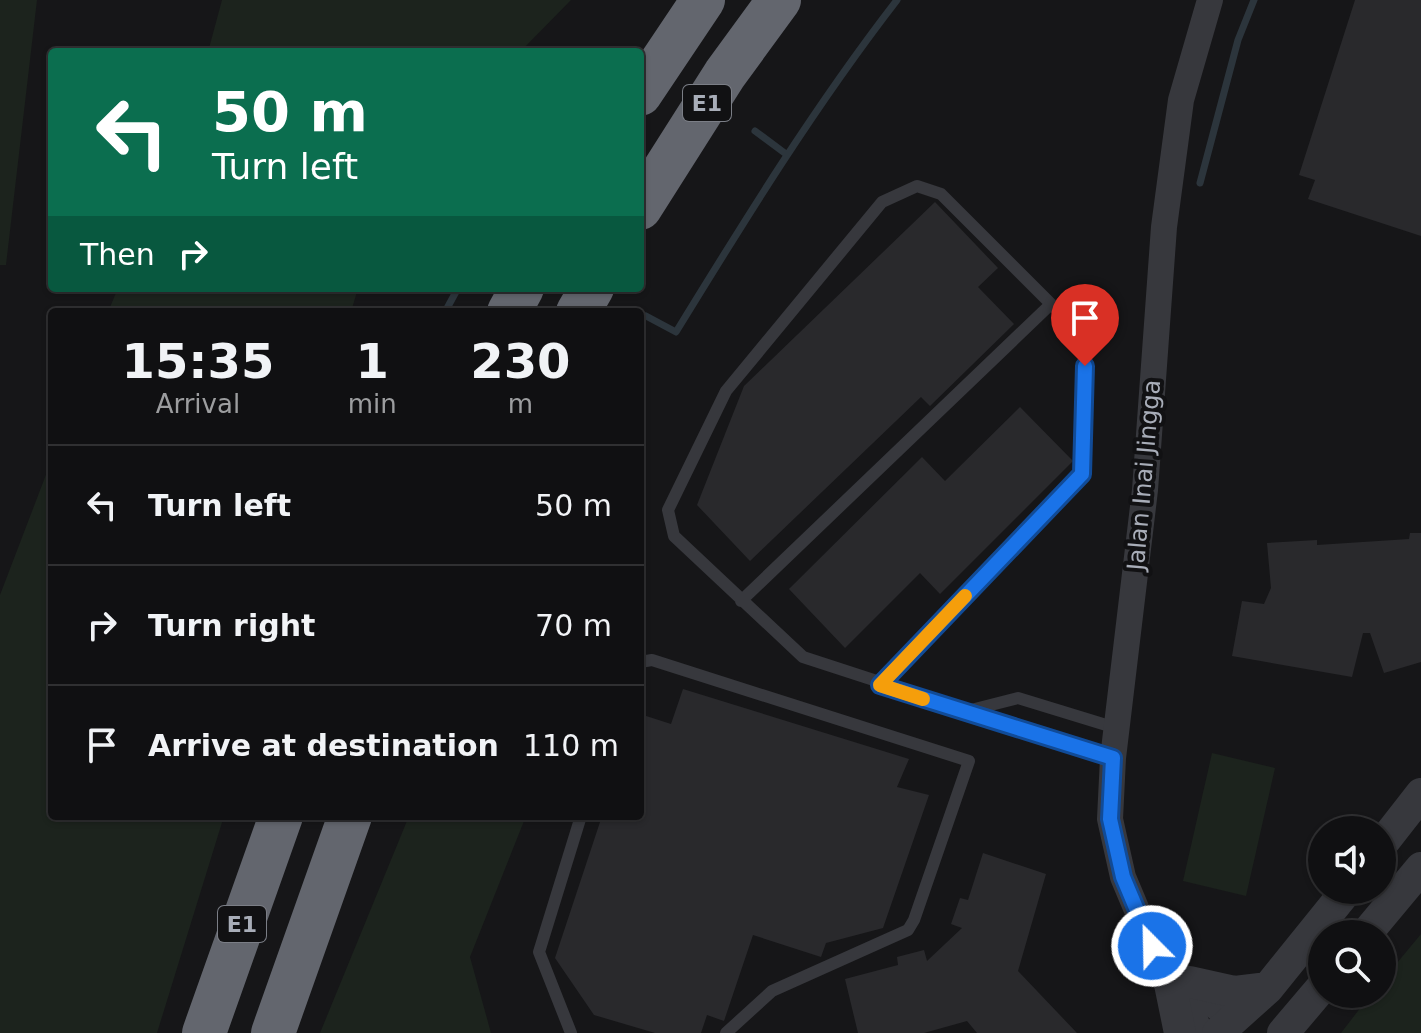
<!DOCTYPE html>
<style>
:root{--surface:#101012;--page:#19191b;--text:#f1f3f6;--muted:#9c9d9f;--line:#303032}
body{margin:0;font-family:"DejaVu Sans",sans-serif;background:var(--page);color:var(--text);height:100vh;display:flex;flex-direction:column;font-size:30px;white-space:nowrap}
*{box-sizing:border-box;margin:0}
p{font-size:26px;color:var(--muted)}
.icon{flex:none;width:44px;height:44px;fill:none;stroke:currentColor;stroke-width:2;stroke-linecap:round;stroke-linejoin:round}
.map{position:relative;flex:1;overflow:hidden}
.panel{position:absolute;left:48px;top:308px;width:596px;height:512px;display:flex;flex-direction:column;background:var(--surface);border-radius:8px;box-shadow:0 2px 6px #0004,0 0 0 2px var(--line)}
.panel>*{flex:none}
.banner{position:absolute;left:48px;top:48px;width:596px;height:244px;border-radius:8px;box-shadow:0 2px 6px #0004,0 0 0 2px var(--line);background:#0b6e4f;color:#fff;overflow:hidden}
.tools{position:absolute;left:1308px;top:816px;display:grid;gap:16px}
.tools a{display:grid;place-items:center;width:88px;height:88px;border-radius:50%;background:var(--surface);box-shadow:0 2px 6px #0004,0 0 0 2px var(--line);font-size:40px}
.pin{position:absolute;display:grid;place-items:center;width:68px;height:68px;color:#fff;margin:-82px -34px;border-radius:50% 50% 50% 0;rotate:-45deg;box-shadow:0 0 8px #0007}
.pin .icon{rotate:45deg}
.me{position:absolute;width:88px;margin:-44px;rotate:337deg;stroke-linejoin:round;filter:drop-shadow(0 0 6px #0008)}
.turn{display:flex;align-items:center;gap:28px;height:168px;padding:0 32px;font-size:36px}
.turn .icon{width:104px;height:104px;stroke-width:2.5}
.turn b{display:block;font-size:56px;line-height:68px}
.then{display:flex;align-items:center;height:76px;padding:0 32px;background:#0003;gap:16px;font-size:30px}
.eta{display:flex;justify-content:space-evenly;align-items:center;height:136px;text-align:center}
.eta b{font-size:48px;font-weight:700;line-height:56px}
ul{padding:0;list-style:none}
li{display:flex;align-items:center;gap:24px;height:120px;padding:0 32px;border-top:2px solid var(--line)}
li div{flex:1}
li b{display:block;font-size:30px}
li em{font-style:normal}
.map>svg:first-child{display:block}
</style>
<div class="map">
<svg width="1421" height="1033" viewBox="0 0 1421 1033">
<rect width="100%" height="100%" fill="#161618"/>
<path fill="#1c231d" d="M0,0H37L6,265H0Z
M222,0H571L520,52H208Z
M118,288H358L351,312H108Z
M52,459V816H224L157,1033H0V595Z
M1212,753L1275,768L1246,896L1183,881Z
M409,816H526L470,957L491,1033H320Z
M1421,934V1033H1341L1371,994H1382V981Z"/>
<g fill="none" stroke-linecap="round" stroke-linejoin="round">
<path stroke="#2c353c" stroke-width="7" d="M755,131L786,154
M1200,183L1238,40L1254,0
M445,312L458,288
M646,316L676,332C746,218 815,106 897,0"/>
</g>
<path fill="#29292c" d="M1355,0H1421V236L1308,199L1315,180L1299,175Z
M935,202L998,268L978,287L1014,324L930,406L921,397L750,561L697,505L744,386Z
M1020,407L1073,461L940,594L920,573L845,648L789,589L922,457L945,481Z
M1410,533H1421V662L1384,673L1370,633H1363L1352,677L1232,656L1242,601L1264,604L1271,588L1267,543L1317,540V545L1409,539Z
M683,689L909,759L897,787L929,795L883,928L826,943L821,957L753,935L724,1021L707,1015L701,1033H655L594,1015L555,958L602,816H640V714L671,724Z
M983,853L1046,874L1018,971L1077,1033H977L967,1021L924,1033H858L845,979L898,965L897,957L924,950L927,961L962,928L951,924L960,898L968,900Z"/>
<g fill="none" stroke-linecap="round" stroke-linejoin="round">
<path stroke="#37383d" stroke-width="12" d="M741,601L1051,304
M640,662L652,660L969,761L914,920L908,930L772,991L726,1033
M880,685L1082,474L1086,339L941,194L917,186L882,202L726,391L668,510L674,536L803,657L1113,758
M967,711L1018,698L1116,728
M571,1033L539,952L581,816"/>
<path stroke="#37383d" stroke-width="26" d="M1187,979L1231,1021
M1202,1033L1152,946L1123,877L1110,819L1113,758L1145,490L1164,227L1181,100L1210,0"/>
<path stroke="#37383d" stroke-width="32" d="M1382,844L1421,794
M1366,934L1421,868
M1190,982L1235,992L1268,988
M1170,984L1180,1033
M1218,1033L1268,988L1347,890
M1283,1033L1322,987"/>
<path stroke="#63666e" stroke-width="44" d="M640,94L703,0
M640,208L725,74L779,0
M509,312L522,288
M578,312L592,288
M204,1033L281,816
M273,1033L350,816"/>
</g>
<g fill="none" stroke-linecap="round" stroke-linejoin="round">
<g stroke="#114b97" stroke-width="20">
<path id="route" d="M1085,366L1082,474L880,685L1113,758L1110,819L1123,877L1152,946"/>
</g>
<use href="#route" stroke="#1a73e8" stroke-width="14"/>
<path stroke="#f59e0b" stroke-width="14" d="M923,699L880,685L965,596"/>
</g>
<g text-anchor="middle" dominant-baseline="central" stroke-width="8" stroke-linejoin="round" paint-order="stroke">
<g fill="#111113" stroke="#7b7e86" stroke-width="2">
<rect x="683" y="85" width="48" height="36" rx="6"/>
<rect x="218" y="906" width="48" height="36" rx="6"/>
</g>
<g font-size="22" font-weight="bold" fill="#a8adb8">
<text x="707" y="103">E1</text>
<text x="242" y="924">E1</text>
</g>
<g font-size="24" fill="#a8adb8" stroke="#111113">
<text transform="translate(1144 475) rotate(-85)">Jalan Inai Jingga</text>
</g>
</g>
</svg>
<div class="tools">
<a><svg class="icon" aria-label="sound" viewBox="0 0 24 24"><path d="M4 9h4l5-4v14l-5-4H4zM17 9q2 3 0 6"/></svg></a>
<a><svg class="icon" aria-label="search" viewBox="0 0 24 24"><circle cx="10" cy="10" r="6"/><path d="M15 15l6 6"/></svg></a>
</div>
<div class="pin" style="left:1085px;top:366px;background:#d93025"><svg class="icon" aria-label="arrive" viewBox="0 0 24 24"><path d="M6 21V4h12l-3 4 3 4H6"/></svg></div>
<svg class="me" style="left:1152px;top:946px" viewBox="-20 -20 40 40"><circle r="17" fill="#1a73e8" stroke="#fff" stroke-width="3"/><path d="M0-11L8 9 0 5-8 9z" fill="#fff"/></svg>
<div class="banner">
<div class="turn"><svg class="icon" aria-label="left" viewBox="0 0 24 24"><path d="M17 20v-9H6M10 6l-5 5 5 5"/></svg><div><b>50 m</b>Turn left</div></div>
<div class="then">Then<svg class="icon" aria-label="right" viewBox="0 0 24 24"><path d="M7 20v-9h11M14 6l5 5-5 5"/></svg></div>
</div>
<section class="panel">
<div class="eta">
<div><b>15:35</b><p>Arrival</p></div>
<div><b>1</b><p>min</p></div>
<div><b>230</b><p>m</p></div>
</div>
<ul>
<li><svg class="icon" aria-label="left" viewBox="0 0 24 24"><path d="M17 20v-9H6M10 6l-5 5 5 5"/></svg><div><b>Turn left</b></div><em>50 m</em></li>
<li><svg class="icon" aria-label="right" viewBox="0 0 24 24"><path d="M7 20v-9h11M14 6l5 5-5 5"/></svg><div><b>Turn right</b></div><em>70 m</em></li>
<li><svg class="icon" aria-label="arrive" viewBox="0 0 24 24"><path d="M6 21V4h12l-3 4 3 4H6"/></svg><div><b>Arrive at destination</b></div><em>110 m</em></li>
</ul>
</section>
</div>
